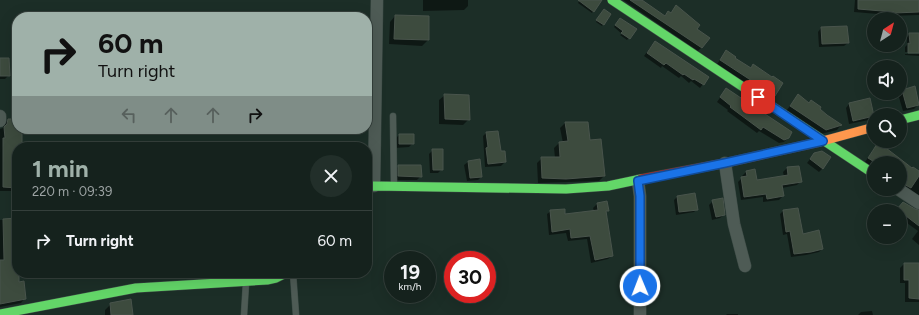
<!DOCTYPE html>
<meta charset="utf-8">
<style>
:root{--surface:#15221d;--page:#222f2a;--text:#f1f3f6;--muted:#9da4a4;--line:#343f3b;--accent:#9fb1a9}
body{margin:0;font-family:Figtree,sans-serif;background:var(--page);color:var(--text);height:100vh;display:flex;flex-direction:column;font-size:15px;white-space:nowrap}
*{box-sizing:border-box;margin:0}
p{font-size:13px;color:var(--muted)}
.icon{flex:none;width:22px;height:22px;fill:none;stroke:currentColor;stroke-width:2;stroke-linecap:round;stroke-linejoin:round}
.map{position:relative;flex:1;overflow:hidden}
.drawer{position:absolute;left:12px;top:142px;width:360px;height:136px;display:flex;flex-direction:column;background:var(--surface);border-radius:16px;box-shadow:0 4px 16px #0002,0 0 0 1px var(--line)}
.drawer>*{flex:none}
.top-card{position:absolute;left:12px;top:12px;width:360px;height:122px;border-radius:16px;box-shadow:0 4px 16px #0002,0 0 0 1px var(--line);background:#9fb1a9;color:#111;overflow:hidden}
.needle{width:26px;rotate:36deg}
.tools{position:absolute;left:867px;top:12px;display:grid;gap:8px}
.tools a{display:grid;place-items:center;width:40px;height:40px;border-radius:50%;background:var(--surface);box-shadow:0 4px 16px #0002,0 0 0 1px var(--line);font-size:20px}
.speed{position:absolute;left:384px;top:251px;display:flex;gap:8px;font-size:20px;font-weight:700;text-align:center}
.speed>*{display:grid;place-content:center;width:52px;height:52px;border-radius:50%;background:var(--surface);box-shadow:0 4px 16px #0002,0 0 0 1px var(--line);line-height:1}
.speed small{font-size:10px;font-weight:400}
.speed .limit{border:6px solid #d22;background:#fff;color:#111}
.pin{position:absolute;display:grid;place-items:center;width:34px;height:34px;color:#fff;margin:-17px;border-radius:8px;box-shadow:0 2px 6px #0006}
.me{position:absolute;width:44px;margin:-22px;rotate:359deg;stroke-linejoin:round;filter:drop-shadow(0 0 3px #0008)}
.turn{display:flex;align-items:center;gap:14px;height:84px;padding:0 20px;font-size:18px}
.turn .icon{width:52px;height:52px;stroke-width:2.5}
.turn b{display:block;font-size:28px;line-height:34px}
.lanes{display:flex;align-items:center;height:38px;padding:0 20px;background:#0003;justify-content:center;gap:20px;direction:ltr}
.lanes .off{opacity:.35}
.round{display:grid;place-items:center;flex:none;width:42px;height:42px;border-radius:21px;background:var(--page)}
.head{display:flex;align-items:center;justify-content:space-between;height:68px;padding:0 20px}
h1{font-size:24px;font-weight:700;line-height:30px;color:var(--accent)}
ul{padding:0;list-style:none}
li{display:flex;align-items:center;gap:12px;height:60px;padding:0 20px;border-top:1px solid var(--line)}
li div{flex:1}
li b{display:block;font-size:15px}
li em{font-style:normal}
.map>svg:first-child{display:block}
</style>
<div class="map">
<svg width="919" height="315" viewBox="0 0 919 315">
<rect width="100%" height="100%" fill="#1c2e27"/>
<path fill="#0007" d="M423,0H468V6L464,10L423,11Z
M580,0H598L592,13L578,3Z
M623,0H640L664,16L668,12L670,14L673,10L696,29L702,47L698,51Z
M855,0H919V15L890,16V15L854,12Z
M604,10L603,24L602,26L596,22Z
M395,16L428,40L422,46L389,44L390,22Z
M619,20L636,29L627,40L620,35L622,34L614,27Z
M821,28L848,43L844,46L819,47L818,32Z
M910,34H919V52H905V47L907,45V37Z
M652,45L703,84L700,88L691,81L689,83L681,76L679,78L662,66L661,68L644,56Z
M726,52L734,58L750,68L753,65L782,83L774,96L771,99L717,64Z
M905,54H919V56L905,55Z
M0,59L9,75L5,79H0Z
M914,87L918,105L914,109L903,111L898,94L902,91Z
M726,89L788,138L784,142L779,143L759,131L757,133L727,111L728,110L717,102Z
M445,95L469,119L463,125L439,124V100Z
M798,96L819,109L841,125L837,130L821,134L786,111Z
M849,104L873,116L869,120L849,124L846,108Z
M8,120H17V129H21V147H17L16,191H0V129L3,128L4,124Z
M565,123L589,141L604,176L599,181L538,183L537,163L542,158H555L554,148L559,143H563L560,128Z
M486,133L500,152L505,162L501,166L485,167L483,136Z
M399,135L413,143L409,147L395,148V139Z
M232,142H244L245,147H229V145Z
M877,145L919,172V200L900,187V163H874V169L865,162Z
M433,150L442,169L438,173H430L429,154Z
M814,154L823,168L819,172L807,163Z
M479,160L481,177L478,180L467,181L464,165L468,162Z
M399,166L421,176L417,180H395V170Z
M787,168L801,181L797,185L782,188L783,196L779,200L763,202V197L741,200L738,182L743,177L742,176L746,172L756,181L784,177L783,172Z
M677,197L697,209L694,212L676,215L674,200Z
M713,201L724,215L720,218L712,220L709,205Z
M606,202L608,210L605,213L612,256L608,259L591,263L587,239L568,241L566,233L549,235L547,214L551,211L564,215L594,211L593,208L597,204Z
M900,207L919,211V245L912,239L918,231L900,218V211H896Z
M798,209L802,235L822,249L819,252L806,255L791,257L787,234L783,235L780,214L783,211Z
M17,219V273H18V283L25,298L21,303L0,307V220Z
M904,264H919V302H905V283H900V268Z
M111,304L132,315H105V310Z
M872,311L873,315H858L861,312Z
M727,314H738V315H726Z"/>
<path fill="#3d4b3e" stroke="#49544c" d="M578,0H602L594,12Z
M630,0H642L665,16L668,11L671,13L676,5L700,25L697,29L710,38L702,48Z
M858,0H919V12L894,13V12L858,9Z
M604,9L611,14L604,25L596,20Z
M395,15L429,16V40L394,39Z
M620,18L637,29L630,39L621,33L623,31L615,25Z
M847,26L849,43L822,44L821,27Z
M909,33H919V53H908V43L910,44Z
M655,41L709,77L704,85L694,79L693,80L684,74L683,75L666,63L664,65L647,53Z
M726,50L736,57L735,58L751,68L753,64L772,77L773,76L783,83L775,96L720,60Z
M0,58H9L10,76H0Z
M915,86L919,105L907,108L902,90Z
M726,88L792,132L789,138L784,140L763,127L761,130L730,107L731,106L720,97Z
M444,94L469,95L470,120L445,119Z
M798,94L809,103L811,100L821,107L820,109L827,115L842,125L826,130L790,106Z
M870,98L874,116L853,121L849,103Z
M8,119H17V129H22V147H17V188L3,187V138H5L4,127L7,124Z
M565,122H588L590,140L601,139L605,176L566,179L542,178L541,157H560L559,142L568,141Z
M498,131L501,151H505L506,162L488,164L486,148L488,147L486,132Z
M399,134H414V144H399Z
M877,144L885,149L886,148L912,168L913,167L919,171V176L911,188L900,182V163H876L868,158Z
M432,149H443V170H433Z
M822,151L831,157L823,169L810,159L814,153Z
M480,159L482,177L470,178L468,161Z
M398,165H421L422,177L398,176Z
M799,166L802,182L782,185L784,196L767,199L766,194L744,197L741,177L747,176L746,171L755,169L757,180L788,175L787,167Z
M695,193L698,210L679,212L677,196Z
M723,198L725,215L716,217L712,200Z
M607,201L609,211H606L613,256L595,260L590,236L571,238L570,229L552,232L550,210L565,209V214L598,210L597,203Z
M903,202L915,209L919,210V226L897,209Z
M798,208L803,234L819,230L823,249L811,252L794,254L790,231L786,232L783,210Z
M17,218V273H19V282L24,281L26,299L0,304V260H4L3,219Z
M904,263H919V299L909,298V280H904Z
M131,299L133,315H111L110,303Z"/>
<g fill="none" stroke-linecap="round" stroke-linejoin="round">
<g stroke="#3c4a45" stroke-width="7">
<path id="lane" d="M393,116L394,185
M293,273L296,315
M244,315L246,283"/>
</g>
<g stroke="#3c4a45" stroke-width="13">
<path id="street" d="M0,116V121
M725,163L734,224L745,266
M638,181L640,196V315
M374,186L377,0
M898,189L919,203"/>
</g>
<g stroke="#3c4a45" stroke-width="10">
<path id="fast" d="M612,0L874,174
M900,120L919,115
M367,187L374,186L566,189L608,186L641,179
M0,314L136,288L267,280L276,278L286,273"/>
</g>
<g stroke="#3c4a45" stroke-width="10">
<path id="slow" d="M819,142L874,127"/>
</g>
<g stroke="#3c4a45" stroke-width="10">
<path id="jam" d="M641,179L725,163L819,142"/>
</g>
<use href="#lane" stroke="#4e5b55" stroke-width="6"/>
<use href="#street" stroke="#4e5b55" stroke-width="12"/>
<use href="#fast" stroke="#63d668" stroke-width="9"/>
<use href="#slow" stroke="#ff974d" stroke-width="9"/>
<use href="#jam" stroke="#b3261e" stroke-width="9"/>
</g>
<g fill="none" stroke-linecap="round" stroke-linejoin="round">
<g stroke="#114b97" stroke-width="10">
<path id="route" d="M640,286V196L638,181L725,163L823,141L758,97"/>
</g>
<use href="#route" stroke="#1a73e8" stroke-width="7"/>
</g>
</svg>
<div class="tools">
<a><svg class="needle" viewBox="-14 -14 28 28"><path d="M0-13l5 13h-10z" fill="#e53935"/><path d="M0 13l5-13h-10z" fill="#9da4a4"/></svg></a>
<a><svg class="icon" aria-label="sound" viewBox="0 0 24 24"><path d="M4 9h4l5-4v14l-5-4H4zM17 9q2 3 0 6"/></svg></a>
<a><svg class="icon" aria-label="search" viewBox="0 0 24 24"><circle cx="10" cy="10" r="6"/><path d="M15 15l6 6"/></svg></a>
<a>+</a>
<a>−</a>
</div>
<div class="speed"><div>19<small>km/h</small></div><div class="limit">30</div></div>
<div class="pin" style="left:758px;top:97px;background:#d93025"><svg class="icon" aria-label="arrive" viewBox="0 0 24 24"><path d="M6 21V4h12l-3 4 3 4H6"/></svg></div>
<svg class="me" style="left:640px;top:286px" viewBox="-20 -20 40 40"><circle r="17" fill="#1a73e8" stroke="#fff" stroke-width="3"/><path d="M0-11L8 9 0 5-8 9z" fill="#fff"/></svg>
<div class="top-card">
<div class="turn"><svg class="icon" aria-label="right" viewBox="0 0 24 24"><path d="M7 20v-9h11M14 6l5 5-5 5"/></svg><div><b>60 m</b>Turn right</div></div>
<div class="lanes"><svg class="icon off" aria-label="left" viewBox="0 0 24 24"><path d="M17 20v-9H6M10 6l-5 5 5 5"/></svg><svg class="icon off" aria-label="ahead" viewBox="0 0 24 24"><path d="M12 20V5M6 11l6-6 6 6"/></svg><svg class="icon off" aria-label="ahead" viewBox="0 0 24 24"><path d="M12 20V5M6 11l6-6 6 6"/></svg><svg class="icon" aria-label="right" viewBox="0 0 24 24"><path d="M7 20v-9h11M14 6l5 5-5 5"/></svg></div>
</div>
<section class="drawer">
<div class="head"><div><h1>1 min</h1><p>220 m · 09:39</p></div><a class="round"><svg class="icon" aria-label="close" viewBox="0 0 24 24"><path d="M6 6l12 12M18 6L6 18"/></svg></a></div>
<ul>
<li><svg class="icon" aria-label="right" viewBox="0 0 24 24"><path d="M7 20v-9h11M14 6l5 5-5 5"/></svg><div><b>Turn right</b></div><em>60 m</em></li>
</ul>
</section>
</div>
